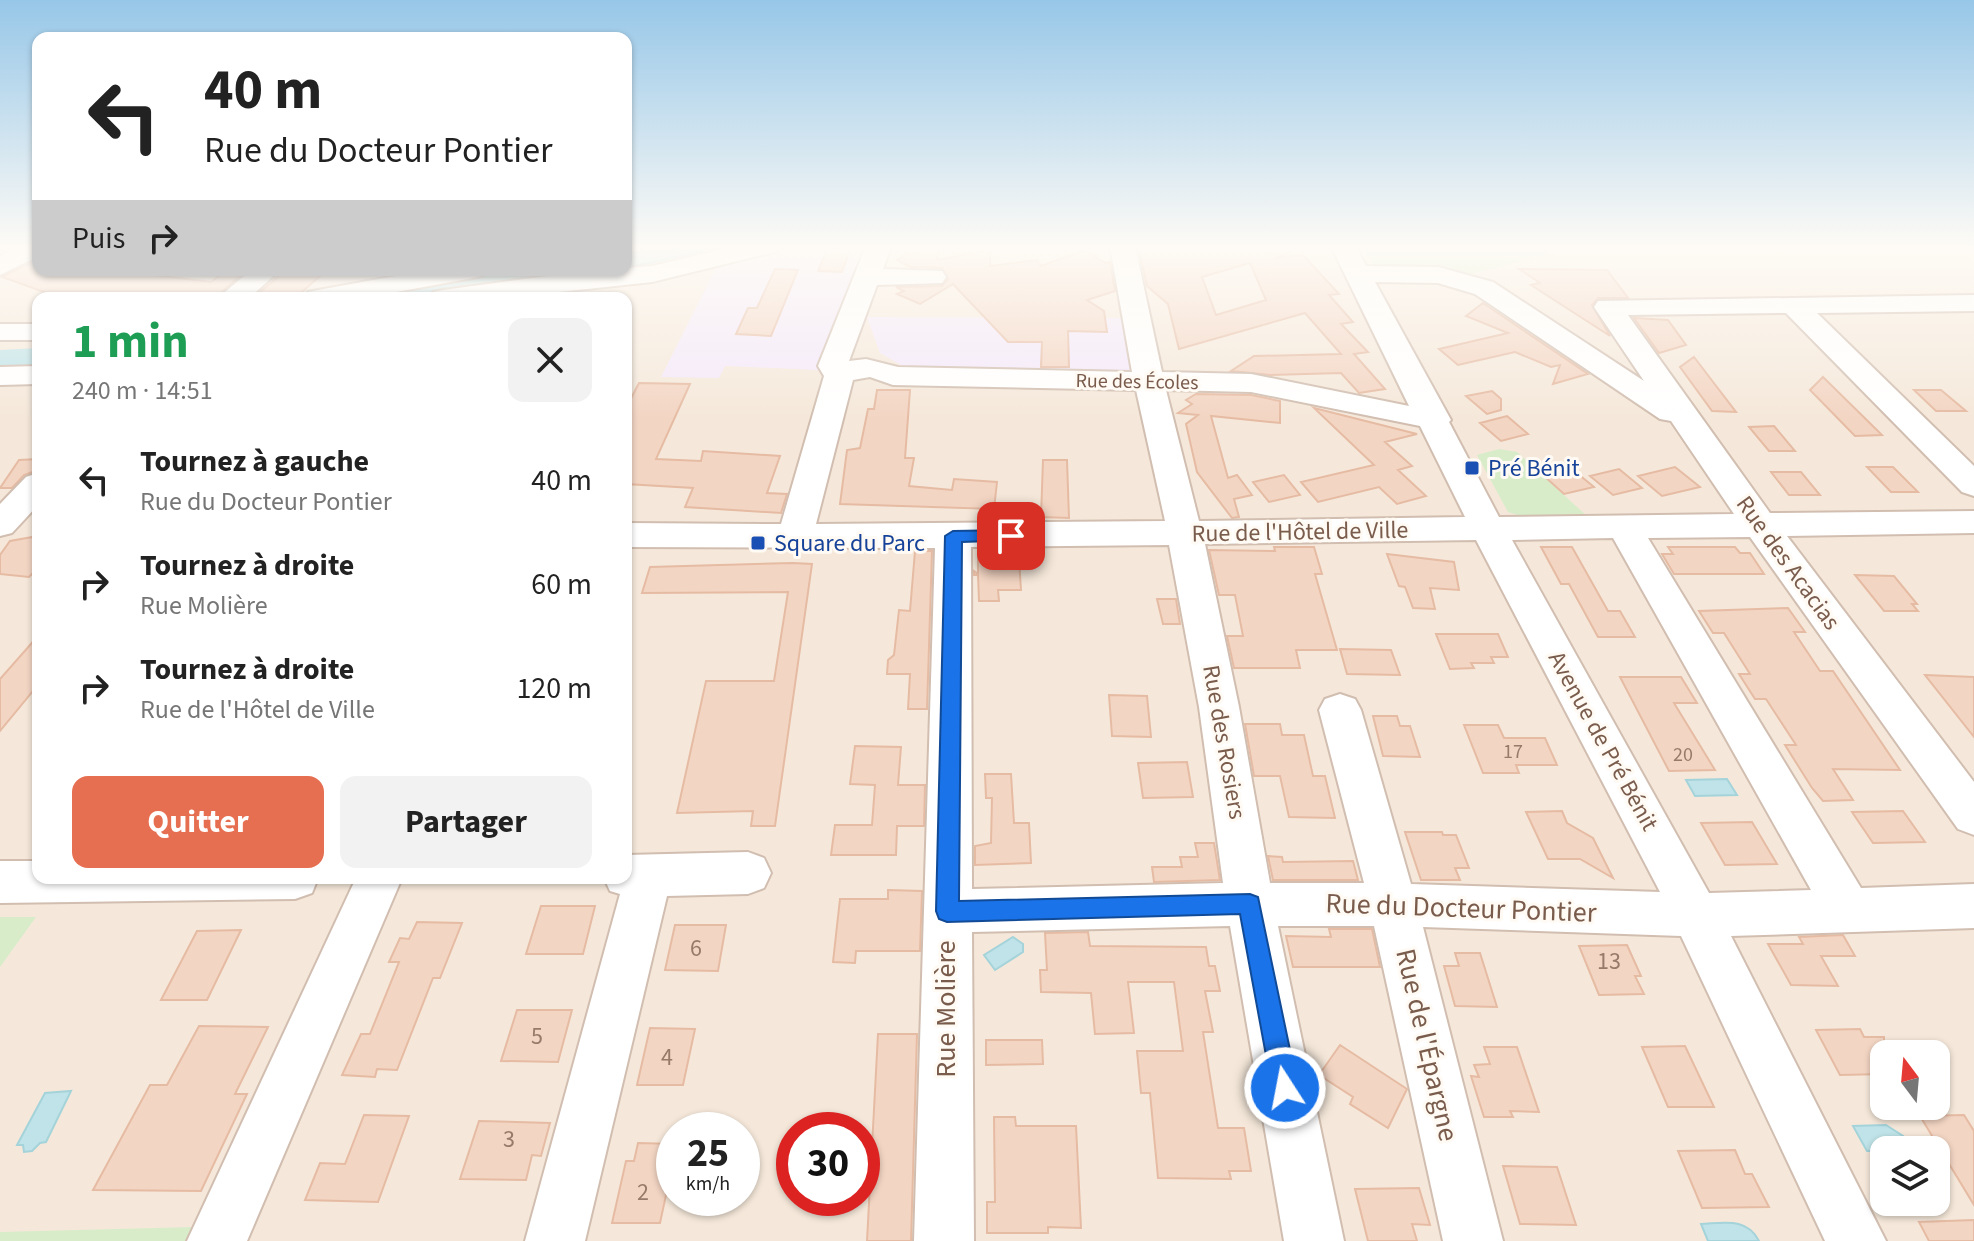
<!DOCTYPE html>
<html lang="fr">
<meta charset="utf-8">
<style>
:root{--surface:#fff;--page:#f2f2f2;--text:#222;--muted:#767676;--accent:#e76f51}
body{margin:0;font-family:"Source Sans 3",sans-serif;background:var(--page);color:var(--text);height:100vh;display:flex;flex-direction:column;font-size:30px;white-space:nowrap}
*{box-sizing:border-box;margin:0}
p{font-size:26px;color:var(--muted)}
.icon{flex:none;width:44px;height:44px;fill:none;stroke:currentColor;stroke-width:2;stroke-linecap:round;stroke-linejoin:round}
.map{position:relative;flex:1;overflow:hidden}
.side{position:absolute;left:32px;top:292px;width:600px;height:592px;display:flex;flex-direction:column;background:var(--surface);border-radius:16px;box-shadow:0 2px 6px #0004}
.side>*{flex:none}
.banner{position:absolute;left:32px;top:32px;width:600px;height:244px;border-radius:16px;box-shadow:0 2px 6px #0004;background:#fff;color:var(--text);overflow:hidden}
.needle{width:52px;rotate:344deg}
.buttons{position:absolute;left:1870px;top:1040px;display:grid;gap:16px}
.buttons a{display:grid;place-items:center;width:80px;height:80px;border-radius:16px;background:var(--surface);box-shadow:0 2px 6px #0004;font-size:40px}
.speed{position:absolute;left:656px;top:1112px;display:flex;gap:16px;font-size:40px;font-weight:700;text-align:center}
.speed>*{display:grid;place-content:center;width:104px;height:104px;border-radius:50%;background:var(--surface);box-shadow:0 2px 6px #0004;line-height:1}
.speed small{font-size:20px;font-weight:400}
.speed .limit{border:12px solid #d22;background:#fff;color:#111}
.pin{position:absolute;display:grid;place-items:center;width:68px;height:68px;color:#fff;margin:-34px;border-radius:16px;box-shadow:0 4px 12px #0006}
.me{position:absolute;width:88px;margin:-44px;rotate:349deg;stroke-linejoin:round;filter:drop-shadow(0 0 6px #0008)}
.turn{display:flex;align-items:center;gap:28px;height:168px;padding:0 40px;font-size:36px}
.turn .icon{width:104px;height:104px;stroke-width:2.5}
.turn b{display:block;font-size:56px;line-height:68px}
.then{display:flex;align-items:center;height:76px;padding:0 40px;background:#0003;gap:16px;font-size:30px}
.round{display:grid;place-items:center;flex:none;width:84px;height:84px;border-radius:16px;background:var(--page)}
.overview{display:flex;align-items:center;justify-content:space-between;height:136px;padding:0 40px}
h1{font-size:48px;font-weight:700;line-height:60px;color:#1e9e55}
.primary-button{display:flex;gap:16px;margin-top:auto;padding:16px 40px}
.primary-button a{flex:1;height:92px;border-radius:16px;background:var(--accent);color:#fff;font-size:32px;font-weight:700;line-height:92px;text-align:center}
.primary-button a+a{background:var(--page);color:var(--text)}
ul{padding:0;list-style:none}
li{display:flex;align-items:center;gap:24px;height:104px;padding:0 40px}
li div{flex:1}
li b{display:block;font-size:30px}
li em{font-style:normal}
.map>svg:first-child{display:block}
</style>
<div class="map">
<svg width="1974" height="1241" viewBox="0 0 1974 1241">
<rect width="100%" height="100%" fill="#fdf6ec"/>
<path fill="#f5e8da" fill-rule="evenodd" d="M0,246H38V270H626V246H1974V1241H0ZM38,298H626V878H38ZM1884,1054H1936V1106H1884ZM674,1130H742V1198H674ZM794,1130H862V1198H794ZM1884,1150H1936V1202H1884Z"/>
<path fill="#f3e8fa" d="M786,246H869L828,366L817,370L725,366L719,378L661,377L719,262Z
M867,317L1124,318L1134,371L1121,375L908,369L880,353Z"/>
<path fill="#d8ecc9" d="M1362,246H1554L1559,252L1471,274L1446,270H1387L1373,264Z
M1499,449L1517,452L1588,517H1524L1508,512L1477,455Z
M0,917H36L0,967Z
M194,1227L188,1241H0V1232Z"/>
<path fill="#bfe3e8" stroke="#a5d3da" stroke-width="2" d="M674,246H726L626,268V254Z
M507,270H608L443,290L408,298H333Z
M1727,779L1737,795L1695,796L1686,780Z
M1013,937L1023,944V952L995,970L984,955Z
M71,1091L46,1142L40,1143L32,1151L24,1152L23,1145H17L45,1093Z
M1886,1125L1903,1136L1907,1150L1867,1151L1853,1126Z
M1701,1224C1724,1223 1747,1217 1759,1241H1708Z"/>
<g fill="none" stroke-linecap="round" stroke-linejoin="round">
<path fill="#bfe3e8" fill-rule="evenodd" d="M38,348V368L0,370V350Z"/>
</g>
<path fill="#f3d5c3" stroke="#e6bba3" stroke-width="2" fill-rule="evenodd" d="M920,246H940L937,260L990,250V266L1037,260L1041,266L1085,250L1105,263L1110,262L1115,291L1087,300L1104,311L1107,332L1068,331L1069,367H1041L1042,342H1008L953,284L920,304L897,294L904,291L896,287L942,286L948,279L942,268L910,267L897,260Z
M1138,246H1291L1292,252L1275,258L1303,255L1339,294L1329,295L1353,322L1341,324L1368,352L1354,354L1385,389L1359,393L1341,373L1270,375L1231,371L1254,356L1341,354L1305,313L1179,349L1168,304L1147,286ZM1250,263L1266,300L1216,315L1202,277Z
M827,249L850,250L842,272L818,271Z
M38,259V270H111L211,282L226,270L244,272L215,298H61L2,277Z
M775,269L798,270L771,336L736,334L748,308H757Z
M1519,269L1607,270L1628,298H1598L1592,305L1610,336L1531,285L1540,283Z
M286,270H327L296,297L253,298Z
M1483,303L1588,374L1553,384L1560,365L1551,367L1515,352L1458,365L1439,349L1508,333L1466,316Z
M1634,318L1668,320L1686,345L1659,353Z
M1694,357L1736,412L1712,411L1680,367Z
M1823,377L1882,435L1855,436L1810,390Z
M639,383L690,384L656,459L701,461L703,451L780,456L767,493L787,494L781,513L685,507L693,488L626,484V408Z
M877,390H910L905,458H914L909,486L952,490L954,479L997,482L994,509L840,504L847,450L860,448L868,409H874Z
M1914,390H1941L1966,411H1936Z
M1492,391L1501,399V410L1487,414L1466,396Z
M1196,394L1251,395L1280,401V423L1211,416L1228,478L1237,475L1252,495L1234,499L1239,517L1232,518L1197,472L1186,424L1198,415L1178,413L1192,404L1186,400Z
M1314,408L1417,434L1385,442L1412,466L1398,470L1426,496L1397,504L1379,487L1318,502L1301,482L1374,465Z
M1507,416L1528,434L1501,441L1480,423Z
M1774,426L1795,451H1769L1749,427Z
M38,459V470L24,475L12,488H0L19,460Z
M1043,460H1067L1069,518L1041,517Z
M1675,467L1700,487L1662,496L1638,476Z
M1867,467H1893L1918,492H1891Z
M1572,469L1594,487L1564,494L1543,475Z
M1619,469L1642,488L1613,495L1590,476Z
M1771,472H1801L1820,495H1789Z
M1284,475L1300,495L1269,502L1253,482Z
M38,536V568L29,577L0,574V555L10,541Z
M1274,547H1314L1322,574H1315L1337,650H1296L1300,668H1234L1227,636H1243L1235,595H1219L1209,550L1275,551Z
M1541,547H1572L1608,611H1620L1635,637H1598L1569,584H1561Z
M1668,547H1735L1740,553H1750L1764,574H1674L1662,554H1673Z
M978,550H994L995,559H1019L1021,590H998L999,601H979L978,575H974V571L978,574Z
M915,551H932L927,709H908L910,674H887L888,660L894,655L899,610L910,611Z
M1387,554L1454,562L1459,590L1430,588L1435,609L1413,608L1405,587L1399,586Z
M793,563L812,564L775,826H751L753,811L677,813L706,681H774L788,592L642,593L650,567Z
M1855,575L1894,576L1917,604H1912L1918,611H1884Z
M1157,599H1176L1180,624H1163Z
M1788,608L1805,632H1794L1820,671H1833L1900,770L1833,769L1853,800L1823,801L1812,788L1785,745H1796L1766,699H1755L1739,674H1750L1724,633H1713L1699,611Z
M1436,634H1498L1508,657H1491L1494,663H1471L1474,668L1450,669Z
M38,636V685L0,731V679Z
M1340,649L1391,650L1400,675L1347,674Z
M1925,675L1974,677V737Z
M1620,677H1681L1697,703H1674L1715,770L1669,771Z
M1109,695L1147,696L1151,737L1112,736Z
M1373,716H1397L1400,726H1410L1420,757L1383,756Z
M1245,724H1280L1282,735H1304L1313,776H1325L1335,818L1289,817L1280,776H1254Z
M1464,725H1498L1504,738H1545L1557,765H1516L1519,773H1483Z
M855,746L901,747L898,785H925L924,826H897L896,855H831L835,825H872L875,785L850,784Z
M1187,762L1193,797L1143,798L1138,763Z
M985,774H1011L1014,823H1029L1031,863L975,865V846L991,843L992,798H986Z
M1562,811L1567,823L1593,838L1613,878L1580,859H1548L1526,812Z
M1903,811L1925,842L1873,843L1852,812Z
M1752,822L1777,864L1725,865L1701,823Z
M1405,832H1442L1443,835H1456L1469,868H1455L1460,880H1421Z
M1195,843H1214L1220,880L1154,882L1152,867H1182L1180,857H1198Z
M1268,856L1282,857L1283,862L1353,861L1358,880H1273Z
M888,890L922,891L920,951H856L855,963L833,962L840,899H888Z
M541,906H595L583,954H526Z
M417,922L462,923L440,978H433L397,1070L377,1069L375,1077L342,1075L361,1034H370L399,962H389L400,938L409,939Z
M675,925H726L718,971L665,970Z
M1329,929H1372L1380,967H1293L1286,936L1331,937Z
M241,930L207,1000H161L197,931Z
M1088,932L1090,946L1206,947L1209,966H1215L1220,991H1205L1213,1032H1203L1218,1128H1244L1251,1171H1229L1231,1179L1158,1178L1150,1093H1141L1137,1051H1183L1174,982H1128L1134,1033L1095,1034L1091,993L1041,992L1040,970H1047L1045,933Z
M1843,935L1855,956H1821L1838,986L1791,985L1768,944H1803L1799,937Z
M1627,945L1641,976H1635L1644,994L1599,995L1579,946Z
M1455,953H1480L1497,1007L1455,1006L1444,966H1459Z
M517,1010H572L558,1062L501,1061Z
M199,1026L268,1027L235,1094H247L201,1191L93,1190L150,1085H167Z
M650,1028L695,1029L683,1085H637Z
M1860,1029L1864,1037H1884V1074L1840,1075L1816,1030Z
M878,1034H917L911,1241H867Z
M986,1040H1042L1043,1064L986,1065Z
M1340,1045L1407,1089L1388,1128L1350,1104L1353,1097L1319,1075Z
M1685,1046L1714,1107H1668L1642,1047Z
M1484,1047H1517L1539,1112L1510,1111L1513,1117H1484L1471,1076L1479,1077L1474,1065L1490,1064Z
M364,1115L409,1116L378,1202L305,1200L320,1163L345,1164Z
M1964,1115L1974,1131V1205L1920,1116Z
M994,1117H1015L1016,1126H1076L1081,1228L1048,1227V1233H987V1202H995Z
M479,1121L550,1123L541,1156L532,1155L526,1180L460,1179Z
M638,1143L674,1144V1158L660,1223H612L626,1161H634Z
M1735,1150L1745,1174H1752L1769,1207L1702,1208L1678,1151Z
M1503,1166L1557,1167L1576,1225L1520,1224Z
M1419,1188L1430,1225L1412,1224L1417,1241H1368L1355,1189Z
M1974,1220V1241H1929L1919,1222Z"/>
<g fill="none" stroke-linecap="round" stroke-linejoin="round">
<g stroke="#d1beb0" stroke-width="4">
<path id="minor" d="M19,246H38V256L0,275V256Z
M738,246H782L778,251L652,282L503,298H429L433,292L443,290L578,272L652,266Z
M866,246H891L883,269L942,271L946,277L942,283L877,285L849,361L866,359L898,367L1132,372L1110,246H1135L1162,372L1251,374L1409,406L1331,246H1355L1366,266L1438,267L1493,282L1644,381L1594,307L1598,301L1974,295V311L1817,313L1974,466V496L1962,492L1786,313L1628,315L1770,513L1974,511V533L1787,536L1974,782V835L1958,829L1750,537L1648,538L1861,888L1974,884V928L1731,936L1886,1241H1825L1681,936L1423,927L1503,1241H1443L1374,926H1278L1344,1241H1284L1230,926L972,932L974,1241H914L935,548L626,547V523L781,524L824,376L818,366ZM1375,282L1438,283L1475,294L1660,419L1671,421L1734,514L1499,517L1449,422L1451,420ZM870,377L893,385L1136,390L1165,521L816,524L853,380ZM1166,390L1251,392L1420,426L1465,517L1199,521ZM1613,538L1811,890L1709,893L1512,540ZM1476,540L1660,892L1411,884L1361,710L1355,699L1340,694L1325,699L1319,710L1364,883H1270L1239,707L1205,544ZM1169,545L1199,707L1223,883L972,889L971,547Z
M251,270H280L249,298H218Z
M429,270H486L482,276L473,278L363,298H304L308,292L318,290Z
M0,324H38V340H0Z
M38,366V384L0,385V367Z
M38,473V505L12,533L0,536V504L26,477Z
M748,852L764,858L771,873L764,888L748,894L667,896L585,1241H525L620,894L610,891L604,878H626V855Z
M0,861H38V878H318L312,893L295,899L0,903Z
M356,878H402L247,1241H187Z"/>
</g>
<use href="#minor" fill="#fff" fill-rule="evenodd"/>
</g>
<linearGradient id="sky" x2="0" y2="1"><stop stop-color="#97c7e8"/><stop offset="0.59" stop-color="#fefbf6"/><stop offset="1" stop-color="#fefbf6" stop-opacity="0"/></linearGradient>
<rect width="1974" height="419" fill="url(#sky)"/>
<path fill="#1a73e8" stroke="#114b97" stroke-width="2" d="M1011,530L1020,536L1017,540L962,542L959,901L1250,894L1258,897L1298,1088L1294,1097L1285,1100L1276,1097L1272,1088L1240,914L947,922L939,919L936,911L945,536L953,531Z"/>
<g fill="#1a4fb4" stroke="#fffaf3" stroke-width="3">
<rect x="1464" y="460" width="16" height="16" rx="4"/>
<rect x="750" y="535" width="16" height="16" rx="4"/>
</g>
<g text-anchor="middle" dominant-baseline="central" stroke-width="6" stroke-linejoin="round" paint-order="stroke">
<g font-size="20" fill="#7a5c4d" stroke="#fffaf3">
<text transform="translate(1137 382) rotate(1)">Rue des Écoles</text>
</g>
<g font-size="20" fill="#987a6a">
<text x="1513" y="752">17</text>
<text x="1683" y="755">20</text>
</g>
<g font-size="24" fill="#164399" stroke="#fffaf3" text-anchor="start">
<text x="1488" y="468">Pré Bénit</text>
<text x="774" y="543">Square du Parc</text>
</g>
<g font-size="24" fill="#7a5c4d" stroke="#fffaf3">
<text transform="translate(1300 532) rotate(-1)">Rue de l'Hôtel de Ville</text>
<text transform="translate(1788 563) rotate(54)">Rue des Acacias</text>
<text transform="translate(1603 741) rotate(61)">Avenue de Pré Bénit</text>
<text transform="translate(1224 742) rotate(80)">Rue des Rosiers</text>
</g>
<g font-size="24" fill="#987a6a">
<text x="696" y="948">6</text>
<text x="1609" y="961">13</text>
<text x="537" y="1036">5</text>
<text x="667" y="1057">4</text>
<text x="509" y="1139">3</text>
<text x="643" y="1192">2</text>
</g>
<g font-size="28" fill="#7a5c4d" stroke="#fffaf3">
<text transform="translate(1461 908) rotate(2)">Rue du Docteur Pontier</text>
<text transform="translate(946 1009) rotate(-90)">Rue Molière</text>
<text transform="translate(1427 1045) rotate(77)">Rue de l'Épargne</text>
</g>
</g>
</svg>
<div class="buttons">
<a><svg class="needle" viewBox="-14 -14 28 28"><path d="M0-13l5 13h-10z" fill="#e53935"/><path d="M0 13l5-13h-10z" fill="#767676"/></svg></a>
<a><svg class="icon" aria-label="layers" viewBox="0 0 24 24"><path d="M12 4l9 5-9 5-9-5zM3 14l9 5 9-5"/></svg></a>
</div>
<div class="speed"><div>25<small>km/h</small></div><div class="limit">30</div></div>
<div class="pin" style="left:1011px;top:536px;background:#d93025"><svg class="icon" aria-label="arrive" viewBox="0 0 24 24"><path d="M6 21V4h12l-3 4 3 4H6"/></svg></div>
<svg class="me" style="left:1285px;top:1088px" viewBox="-20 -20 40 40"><circle r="17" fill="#1a73e8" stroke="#fff" stroke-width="3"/><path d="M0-11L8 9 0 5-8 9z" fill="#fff"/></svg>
<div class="banner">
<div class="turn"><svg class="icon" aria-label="left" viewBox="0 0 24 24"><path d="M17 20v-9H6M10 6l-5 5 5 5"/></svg><div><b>40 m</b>Rue du Docteur Pontier</div></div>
<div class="then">Puis<svg class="icon" aria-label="right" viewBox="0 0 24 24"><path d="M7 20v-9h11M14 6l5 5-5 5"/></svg></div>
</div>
<section class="side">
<div class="overview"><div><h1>1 min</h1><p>240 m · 14:51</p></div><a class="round"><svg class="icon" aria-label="close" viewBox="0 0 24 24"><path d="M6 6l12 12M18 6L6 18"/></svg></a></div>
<ul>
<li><svg class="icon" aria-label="left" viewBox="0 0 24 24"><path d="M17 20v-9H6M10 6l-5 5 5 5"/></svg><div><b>Tournez à gauche</b><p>Rue du Docteur Pontier</p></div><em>40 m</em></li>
<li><svg class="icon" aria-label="right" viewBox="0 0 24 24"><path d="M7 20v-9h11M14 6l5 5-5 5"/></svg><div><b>Tournez à droite</b><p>Rue Molière</p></div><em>60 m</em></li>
<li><svg class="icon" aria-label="right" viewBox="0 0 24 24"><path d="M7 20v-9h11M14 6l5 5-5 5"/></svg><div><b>Tournez à droite</b><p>Rue de l'Hôtel de Ville</p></div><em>120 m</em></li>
</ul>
<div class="primary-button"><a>Quitter</a><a>Partager</a></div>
</section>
</div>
